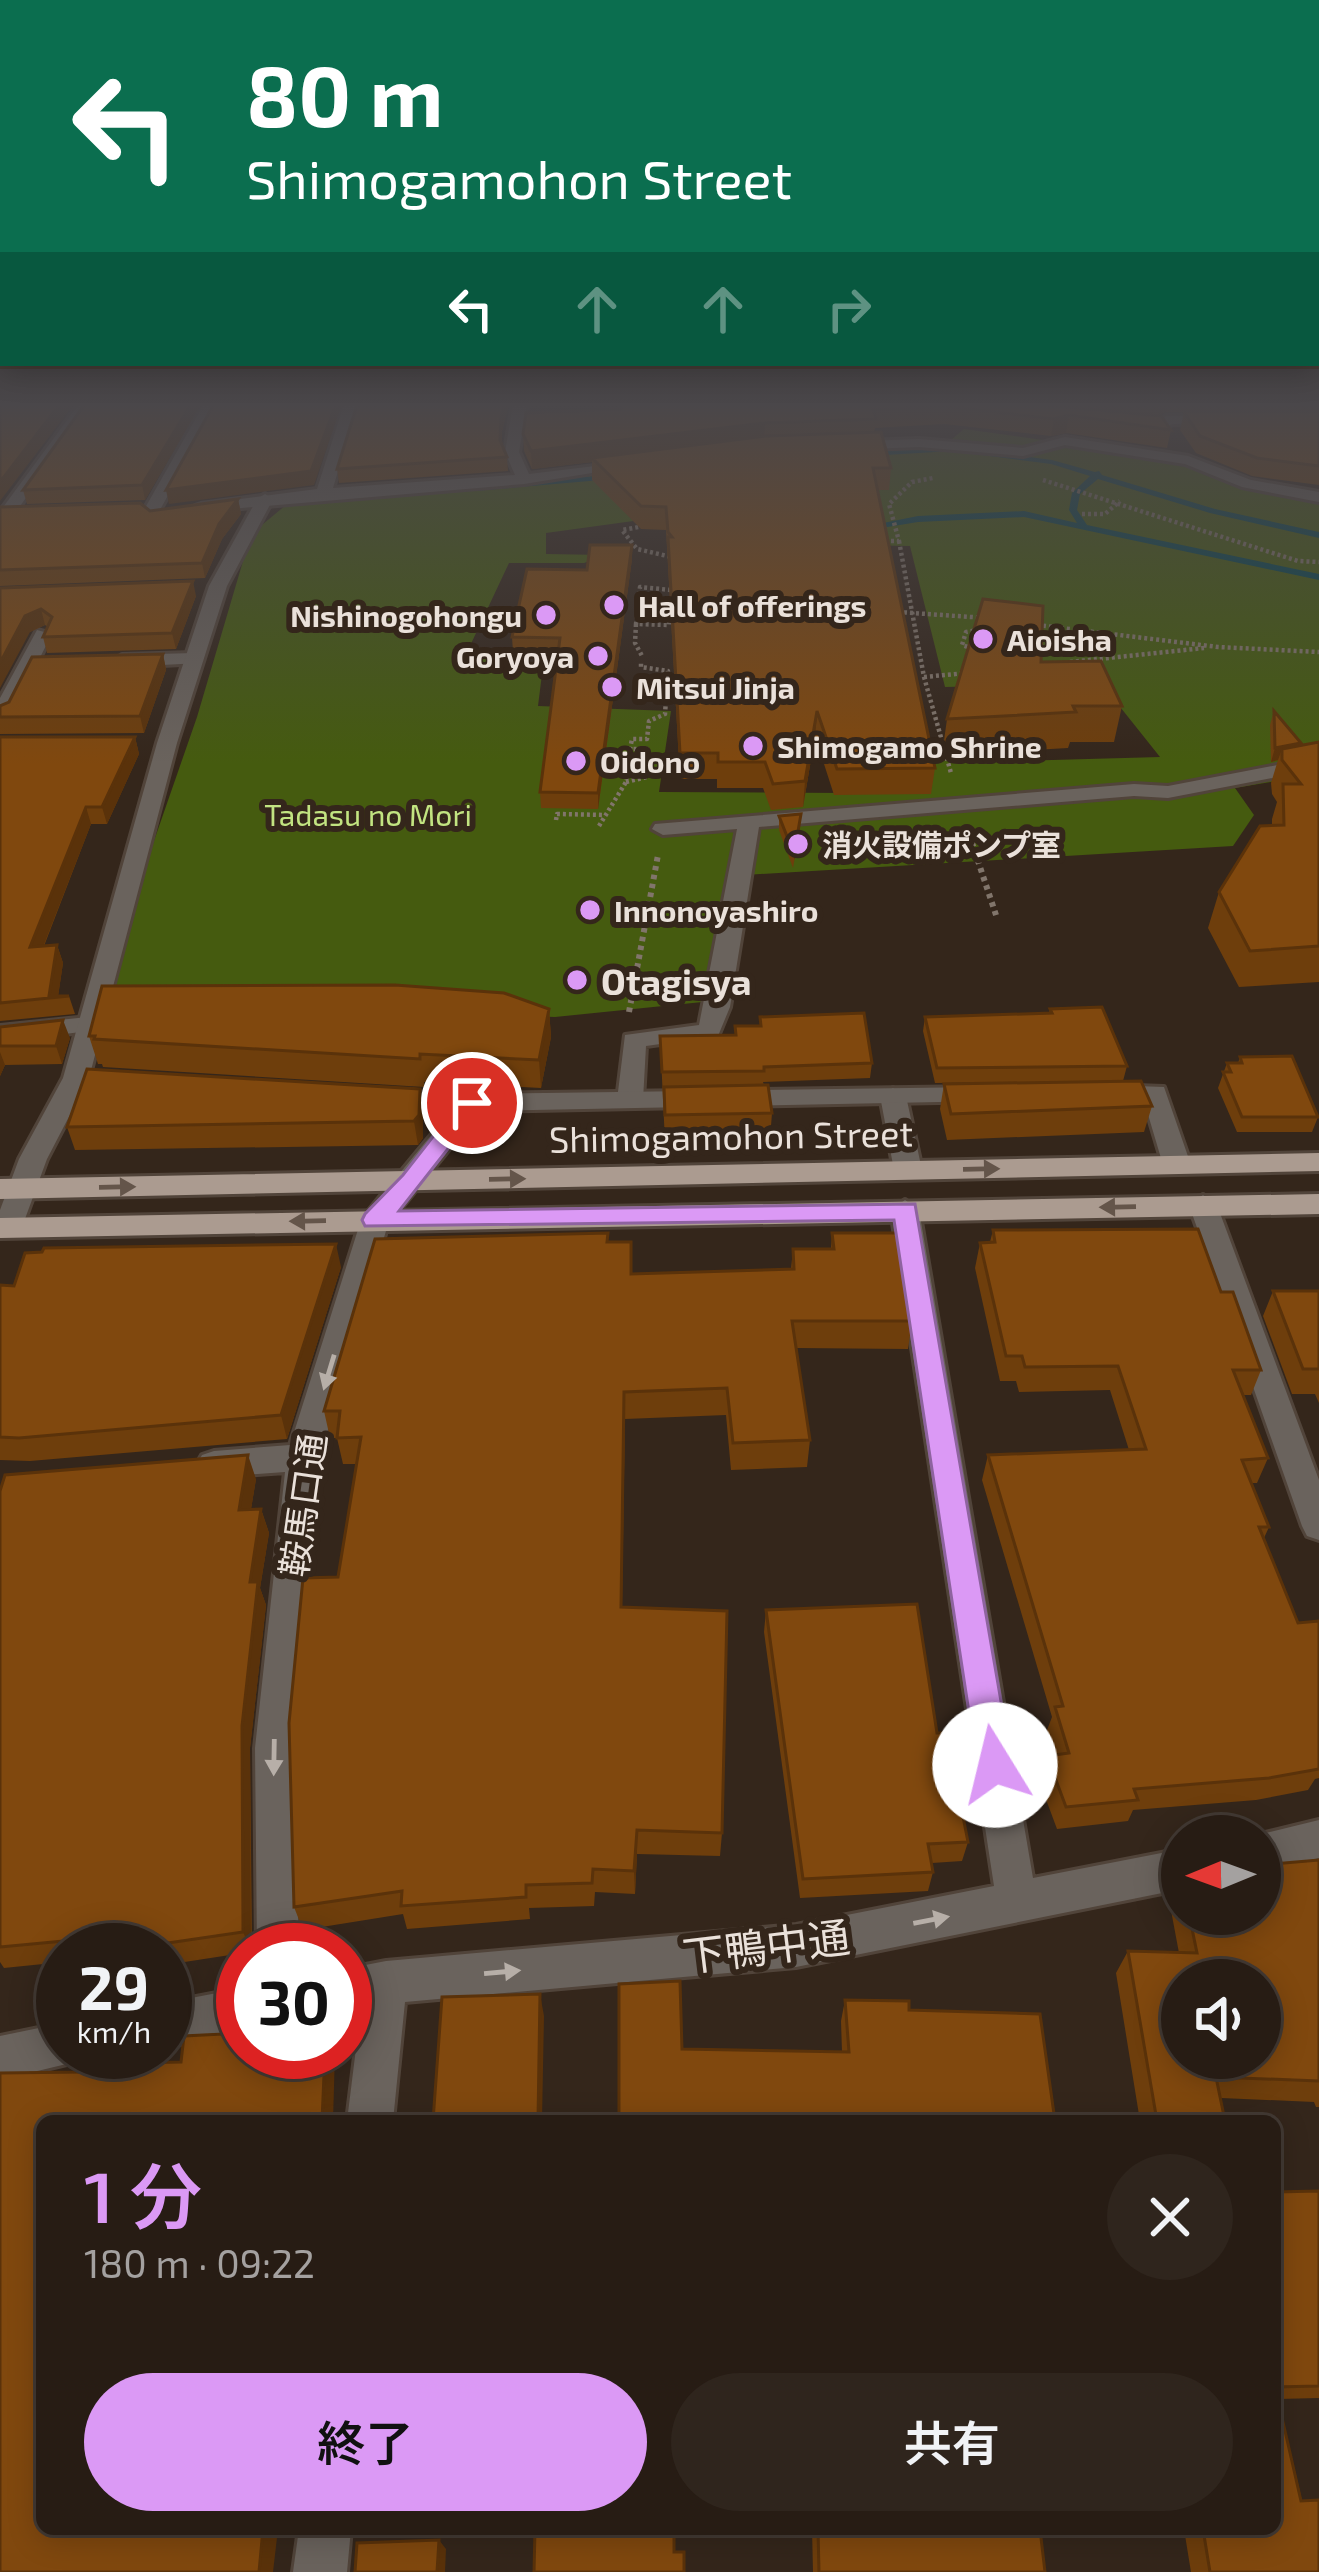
<!DOCTYPE html>
<html lang="ja">
<meta charset="utf-8">
<style>
:root{--surface:#271c14;--page:#2f251d;--text:#f1f3f6;--muted:#a4a1a0;--line:#433a34;--accent:#db99f5}
body{margin:0;font-family:"Exo 2","Noto Sans JP",sans-serif;background:var(--page);color:var(--text);height:100vh;display:flex;flex-direction:column;font-size:45px;white-space:nowrap}
*{box-sizing:border-box;margin:0}
p{font-size:39px;color:var(--muted)}
.icon{flex:none;width:66px;height:66px;fill:none;stroke:currentColor;stroke-width:2;stroke-linecap:round;stroke-linejoin:round}
.map{position:relative;flex:1;overflow:hidden}
.details{position:absolute;left:36px;top:2115px;width:1245px;height:420px;display:flex;flex-direction:column;background:var(--surface);border-radius:18px;box-shadow:0 6px 30px #0003,0 0 0 3px var(--line)}
.details>*{flex:none}
.top-card{position:absolute;left:0px;top:0px;width:1320px;height:366px;box-shadow:0 6px 30px #0003,0 0 0 3px var(--line);background:#0b6e4f;color:#fff;overflow:hidden}
.needle{width:78px;rotate:269deg}
.tools{position:absolute;left:1161px;top:1815px;display:grid;gap:24px}
.tools a{display:grid;place-items:center;width:120px;height:120px;border-radius:50%;background:var(--surface);box-shadow:0 6px 30px #0003,0 0 0 3px var(--line);font-size:60px}
.speed{position:absolute;left:36px;top:1923px;display:flex;gap:24px;font-size:60px;font-weight:700;text-align:center}
.speed>*{display:grid;place-content:center;width:156px;height:156px;border-radius:50%;background:var(--surface);box-shadow:0 6px 30px #0003,0 0 0 3px var(--line);line-height:1}
.speed small{font-size:30px;font-weight:400}
.speed .limit{border:18px solid #d22;background:#fff;color:#111}
.pin{position:absolute;display:grid;place-items:center;width:102px;height:102px;color:#fff;margin:-51px;border:6px solid #fff;border-radius:50%;box-shadow:0 3px 12px #0007}
.me{position:absolute;width:132px;margin:-66px;rotate:351deg;stroke-linejoin:round;filter:drop-shadow(0 0 9px #0008)}
.turn{display:flex;align-items:center;gap:42px;height:252px;padding:0 48px;font-size:54px}
.turn .icon{width:156px;height:156px;stroke-width:2.5}
.turn b{display:block;font-size:84px;line-height:102px}
.lanes{display:flex;align-items:center;height:114px;padding:0 48px;background:#0003;justify-content:center;gap:60px;direction:ltr}
.lanes .off{opacity:.35}
.round{display:grid;place-items:center;flex:none;width:126px;height:126px;border-radius:63px;background:var(--page)}
.head{display:flex;align-items:center;justify-content:space-between;height:204px;padding:0 48px}
h1{font-size:72px;font-weight:600;line-height:90px;color:var(--accent)}
.cta{display:flex;gap:24px;margin-top:auto;padding:24px 48px}
.cta a{flex:1;height:138px;border-radius:72px;background:var(--accent);color:#111;font-size:48px;font-weight:600;line-height:138px;text-align:center}
.cta a+a{background:var(--page);color:var(--text)}
.map>svg:first-child{display:block}
</style>
<div class="map">
<svg width="1319" height="2572" viewBox="0 0 1319 2572">
<rect width="100%" height="100%" fill="#34261b"/>
<path fill="#455b0f" fill-rule="evenodd" d="M964,429L1137,453L1195,467L1236,486L1319,502V774L1235,788L1254,815L1233,846L745,875L732,999L555,1017L107,1000L115,953L197,717L251,534L292,500L552,480L761,451L944,446ZM699,512L848,545L910,546L945,687L1101,683L1160,757L980,762L926,753L845,793L659,792L671,711L538,706L542,674L469,648L509,563H584L605,555L546,554V533Z"/>
<g fill="none" stroke-linecap="round" stroke-linejoin="round">
<path fill="#04454f" fill-rule="evenodd" d="M952,447L1052,460L1095,472L1099,471L1102,475L1215,509L1319,532V538L1210,513L1098,479L1080,494L1077,510L1087,525L1319,574V580L1024,517L918,522L863,531V527L918,516L1024,511L1077,523L1069,510L1072,493L1090,476L1051,464L952,451L869,456L865,454L869,452Z
M610,475L613,479L474,491L470,488L474,485Z"/>
<g stroke="#51443a" stroke-width="6">
<path id="lane" d="M79,404H93L13,516H1V510Z
M204,404H223L216,408L161,508V516L147,519L145,508Z
M344,404H358L333,488L515,475L505,452L513,404H527L519,452L529,474L628,462L635,466L524,484L195,512V506L201,504L317,489Z
M1221,416L1226,423L1172,424L1165,429L1158,425L1166,416Z
M1065,437L1188,456L1251,480L1319,492V502L1242,487L1185,464L1065,445L1023,456L919,447L843,450L836,446L843,442L919,439L1023,448Z
M37,630L52,634L10,716L0,722V698Z
M194,653L201,655V663L122,667L113,661L122,655Z
M1319,757V769L1168,798L1134,796L759,827L730,1007L718,1036L646,1046L643,1100L630,1108L617,1100L625,1035L699,1025L737,829L663,835L652,829L655,824L1134,784L1168,786Z
M88,1017L97,1020L101,1025L97,1030L0,1042V1026Z
M893,1088L906,1096L922,1170L908,1179L894,1170L880,1096Z"/>
</g>
<g stroke="#51443a" stroke-width="6">
<path id="street" d="M265,494L273,499L227,586L177,743L89,1078L47,1159L22,1227L18,1234L0,1235V1210L19,1159L63,1078L157,743L209,586L257,499Z
M1107,1085L1164,1087L1191,1165L1187,1172L1177,1174L1163,1165L1144,1101L1098,1099L1094,1093Z
M981,1087L994,1095L990,1101L480,1111L388,1224L320,1457L293,1748L299,1950H257L255,1748L285,1472L214,1477L202,1473L197,1464L202,1455L214,1451L290,1445L361,1220L452,1110L381,1105L368,1097L372,1091L472,1094Z
M1203,1195L1217,1205L1319,1480V1540L1307,1536L1302,1526L1189,1205Z
M905,1200L919,1210L1033,1878L1182,1849V1889L796,1967L405,2002L393,2121H347L361,2008L345,2011V1969L386,1961L796,1925L994,1886L891,1210Z
M1319,1820V1858L1260,1873V1836H1253Z
M243,1988V2032L165,2047V2003Z
M63,2023V2052H82L79,2061L0,2080V2036Z
M299,2529H351L347,2572H293Z"/>
</g>
<g stroke="#51443a" stroke-width="6">
<path id="primary" d="M1319,1153V1171L0,1199V1179Z
M1319,1194V1214L0,1238V1218Z"/>
</g>
<path stroke="#81756b" stroke-width="4.5" stroke-dasharray="3 3" stroke-linecap="butt" d="M1043,480L1298,561L1319,562
M1082,514H1105L1120,501
M650,525L622,530L637,549L676,558
M879,541H899L889,504L912,482L933,478
M899,541L924,677L951,773
M671,590L640,587L636,624L669,625L670,604H678
M898,612L986,618
M636,624L635,643L642,656
M1037,625L1218,647L1319,652
M973,649L962,645L966,632L977,630
M1070,662L1204,648
M924,677L966,673
M649,761L684,762
M626,782L647,777V749H630L632,739H647L649,721L665,714L668,671L641,667V662
M556,820L557,814L605,815
M599,826L626,782L630,749"/>
<path stroke="#81756b" stroke-width="6" stroke-dasharray="4.5 4.5" stroke-linecap="butt" d="M969,834L997,918
M634,984L683,986
M629,1012L658,855"/>
<use href="#lane" fill="#6a635d" fill-rule="evenodd"/>
<use href="#street" fill="#6a635d" fill-rule="evenodd"/>
<use href="#primary" fill="#ab9b90" fill-rule="evenodd"/>
</g>
<path fill="#6e3e0c" d="M201,404L145,500L27,504L23,490Z
M403,404H509L502,431V443L507,457L508,471L339,483L337,469Z
M1037,404L1171,430L1167,448L1066,433L1051,436L944,424L875,428L874,432L891,468L889,490H878L935,768L931,794L834,795L815,736L803,807L771,810L763,788H717V779H680L666,530L641,529L592,480V462L532,469L524,451L523,434L526,413Z
M1046,404H1319V485L1252,476L1196,453L1180,430L1184,412H1212H1166L1158,415Z
M238,499L241,514L222,539L205,578L0,586V507L150,511Z
M632,545V559L598,809L541,808L540,792L558,652H513L512,637L587,570Z
M0,588L196,596L176,649L47,653L43,637L48,627L45,625L30,632Z
M163,654L166,670L144,733L0,734V706Z
M1041,662L1122,706L1114,742H1070L1068,748L942,755L947,719Z
M1274,711L1301,743L1300,745L1319,742V982L1239,987L1208,928L1219,892L1272,826V819L1277,802L1272,794L1271,783L1278,760L1271,762L1270,725Z
M0,737H135L139,754L107,824H91L44,946L57,945L63,963L58,996H69L75,1014L0,1021Z
M779,816L800,828L793,868L779,830Z
M549,1009L551,1037L541,1088L424,1082V1087L103,1067L102,1064H98L89,1036Z
M1050,1009L1127,1066L1123,1081L935,1083L923,1031L925,1017L1049,1013Z
M760,1017L872,1063L870,1078L763,1082L772,1113L770,1139L665,1142L660,1036L735,1035V1026H760Z
M0,1027L70,1038L62,1064L5,1065L0,1076Z
M1240,1057L1318,1117L1312,1132H1237L1218,1088L1227,1063H1238Z
M944,1084L1152,1106L1144,1132L947,1140L940,1109Z
M420,1089L423,1113V1138L418,1145L75,1150L67,1127Z
M993,1230L1221,1292L1261,1370L1251,1395H1243L1268,1458L1257,1483H1251L1269,1527L1264,1538L1298,1623L1319,1621V1778L1315,1779L1308,1790L1256,1800L1133,1810L1128,1821L1057,1829L1038,1778L1047,1756L1054,1755L1047,1730L1052,1717L982,1480L988,1455L1129,1450L1110,1390L1019,1392L1016,1381H1000L975,1268L980,1243L990,1242Z
M608,1233V1242L631,1274L791,1269L793,1249H831L832,1233L912,1321L908,1349L797,1348L810,1440L807,1467L731,1470L726,1415L625,1419L622,1607L722,1833L720,1856L637,1854L635,1894L595,1892L594,1906L529,1908L530,1919L407,1929L403,1914L303,1930L294,1907L338,1577L357,1464H343L337,1438H330L324,1411Z
M341,1267L287,1439L30,1461L0,1460V1285L14,1286Z
M1273,1291H1319V1403L1315,1394H1292L1263,1316Z
M256,1479L251,1509H261L269,1533L260,1588L266,1605L250,1748L252,1950H243V1953L165,1965V1950H63V1962L4,1968L0,1962V1491Z
M766,1610L937,1733L977,1776L971,1796H959L968,1842L962,1861L932,1863L933,1872L928,1891L800,1898L764,1632Z
M1319,1860V2107H1316L1314,2102L1221,2098L1225,2121H1140L1116,1973L1128,1951L1179,1953L1170,1905L1182,1883V1914H1260V1865Z
M845,2000L909,2010L1055,2121L682,2049L842,2052L841,2021Z
M1319,2191V2398L1278,2399L1319,2572H1191L1184,2529H1275V2192Z
M812,2529H1040L1045,2572H813Z"/>
<path fill="#5a320a" d="M60,404H74L0,501V482Z
M191,404H201L145,500L142,485Z
M336,404H342L314,485L169,504L166,490Z
M505,404H509L502,431L501,454V417Z
M1160,404H1168L1166,412L1158,415Z
M1069,415L1066,433L1051,436L1054,419Z
M765,423L764,441L592,458V462L532,469L531,451Z
M238,499L241,514L222,539L205,578L202,563L219,524Z
M632,545V559L598,809V793Z
M193,581L196,596L176,649L172,633Z
M41,609L45,625L30,632L0,688V663L25,616Z
M163,654L166,670L144,733L140,716Z
M817,711L815,736L803,807L805,781Z
M135,737L139,754L107,824L102,807Z
M1301,743L1297,757L1282,749L1278,760L1271,762L1275,748Z
M86,807L91,824L36,965L30,947Z
M57,945L63,963L58,997L50,998Z
M549,1009L551,1037L541,1088L539,1060Z
M63,1020L70,1038L62,1064L56,1046Z
M0,1052L5,1065L0,1076Z
M420,1089L423,1113V1138L418,1145L414,1121Z
M336,1244L341,1267L287,1439L281,1415Z
M624,1392L625,1419L621,1633V1607Z
M248,1455L256,1479L247,1534L239,1510Z
M261,1509L269,1533L260,1588L266,1605L250,1748L251,1950L243,1932L242,1726L250,1582Z
M637,1830V1854L635,1894L634,1871Z
M540,1994L544,2016L542,2121H538Z
M325,2052H335L333,2121H322Z
M263,2529H278L273,2572H259Z
M439,2540L446,2549L445,2572H437Z"/>
<path fill="#80480e" stroke="#5a320a" stroke-width="3" fill-rule="evenodd" d="M0,404H60L0,482Z
M85,404H191L142,485L23,490Z
M214,404H336L311,471L166,490Z
M403,404H505L501,417L500,440L507,457L337,469L357,405Z
M622,404H1037L1161,416L1171,430L1069,415L1054,419L946,406L873,410L876,419L765,423L531,451L523,434L526,413L621,409Z
M1319,409V466L1257,458L1200,436L1184,412H1316Z
M881,432L891,468H873L935,768L837,769L817,711L805,781L773,784L765,762H718V753H680L668,537H672L668,532L666,507L641,506L592,458L766,436Z
M238,499L219,524L202,563L0,570V507L140,503L150,511Z
M590,545H632L598,793L540,792L560,638L512,637L527,569L587,570Z
M193,581L172,633L43,637L52,617L41,609L25,616L0,663V588Z
M983,599L1043,606L1041,662L1101,661L1122,706H1073L1076,712L947,719Z
M163,654L140,716L0,717V706L9,702L32,657Z
M1274,711L1301,743L1275,748Z
M0,737H135L102,807H86L30,947L57,945L49,996H69L0,1003Z
M1319,742V946L1250,951L1219,892L1260,826L1284,825L1283,784H1301L1282,760V749Z
M801,814L794,854L779,816Z
M395,985L504,993L549,1009L539,1060L420,1054V1059L94,1039L95,1036H89L102,986Z
M1102,1007L1127,1066L937,1068L925,1017L1052,1013L1050,1009Z
M864,1013L872,1063L764,1067V1071L662,1072L660,1036L736,1035L735,1026H761L760,1017Z
M63,1020L56,1046H0V1027Z
M1292,1056L1318,1117H1242L1223,1072H1231L1227,1063H1242L1240,1057Z
M87,1069L420,1089L419,1115L414,1121L67,1127Z
M1141,1081L1152,1106L951,1114L944,1084Z
M768,1085L772,1113L665,1115L664,1087Z
M1198,1229L1221,1292H1233L1261,1370H1233L1268,1458L1242,1460L1269,1527H1259L1298,1623L1319,1621V1769L1269,1778L1134,1789L1138,1800L1066,1807L1047,1756L1069,1753L1055,1707L1063,1706L988,1455L1146,1449L1118,1366L1025,1367L1022,1356H1006L980,1243L995,1242L993,1230Z
M608,1233L607,1242H631V1274L794,1269L793,1249H834L832,1233H898L912,1321H792L810,1440L733,1443L727,1388L624,1392L621,1607L727,1611L722,1833L637,1830L634,1871L593,1869L592,1883L526,1885V1897L401,1906L402,1891L294,1907L289,1723L303,1578L338,1577L361,1437L337,1438L340,1411H324L375,1239Z
M336,1244L281,1415L19,1438L0,1437V1285L14,1286L25,1253L42,1252L44,1248Z
M1273,1291H1319V1369H1303Z
M248,1455L239,1510L261,1509L250,1582H258L242,1726L243,1932L127,1949L128,1935L0,1947V1491L5,1475Z
M917,1604L937,1733H970L977,1776H955L968,1842L928,1844L933,1872L803,1879L766,1610Z
M1319,1860V2081L1216,2077L1225,2121H1157L1128,1951L1197,1953L1189,1914H1260V1883H1262L1260,1877V1865ZM1182,1980H1260V2058H1182Z
M680,1981L682,2049L849,2052L845,2000L909,2001V2010L1040,2014L1055,2121H619V1984Z
M540,1994L538,2121H433L442,1997Z
M243,2033V2052H325L322,2121H42V2529H263L259,2572H0V2073L83,2072L84,2064L181,2062L184,2036Z
M1319,2191V2386L1275,2387L1301,2501L1319,2500V2572H1210L1203,2529H1275V2192Z
M535,2529H674V2552H684V2572H534Z
M818,2529H1040L1045,2572H819Z
M439,2540L437,2572H355L357,2543Z"/>
<defs><path id="oneway-solid" d="M-6-.8H1V-3.2L6.5 0L1 3.2V.8H-6Z" transform="scale(3)"/></defs>
<g fill="#64554a">
<use href="#oneway-solid" transform="translate(981 1169) rotate(-1)"/>
<use href="#oneway-solid" transform="translate(507 1179) rotate(-1)"/>
<use href="#oneway-solid" transform="translate(117 1187) rotate(-1)"/>
<use href="#oneway-solid" transform="translate(1118 1207) rotate(179)"/>
<use href="#oneway-solid" transform="translate(308 1221) rotate(179)"/>
</g>
<g fill="#b7afa8">
<use href="#oneway-solid" transform="translate(329 1372) rotate(107)"/>
<use href="#oneway-solid" transform="translate(274 1757) rotate(91)"/>
<use href="#oneway-solid" transform="translate(931 1920) rotate(-11)"/>
<use href="#oneway-solid" transform="translate(502 1972) rotate(-5)"/>
</g>
<linearGradient id="sky" x2="0" y2="1"><stop stop-color="#1d150f"/><stop offset="0.53" stop-color="#4a474a"/><stop offset="1" stop-color="#4a474a" stop-opacity="0"/></linearGradient>
<rect width="1319" height="764" fill="url(#sky)"/>
<path fill="#db99f5" stroke="#8e639f" stroke-width="3" d="M472,1095L484,1103L399,1211L915,1204L1012,1765L1007,1777L995,1782L982,1777L977,1765L894,1220L365,1226L362,1220L365,1214L403,1175L464,1097Z"/>
<g fill="#db99f5" stroke="#34261b" stroke-width="4.5">
<circle cx="614" cy="605" r="12"/>
<circle cx="546" cy="615" r="12"/>
<circle cx="983" cy="639" r="12"/>
<circle cx="598" cy="656" r="12"/>
<circle cx="612" cy="687" r="12"/>
<circle cx="753" cy="746" r="12"/>
<circle cx="576" cy="761" r="12"/>
<circle cx="798" cy="844" r="12"/>
<circle cx="590" cy="910" r="12"/>
<circle cx="577" cy="980" r="12"/>
</g>
<g text-anchor="middle" dominant-baseline="central" stroke-width="12" stroke-linejoin="round" paint-order="stroke">
<g font-size="30" font-weight="bold" fill="#eae1da" stroke="#34261b" text-anchor="start">
<text x="638" y="605">Hall of offerings</text>
<text x="522" y="615" text-anchor="end">Nishinogohongu</text>
<text x="1007" y="639">Aioisha</text>
<text x="574" y="656" text-anchor="end">Goryoya</text>
<text x="636" y="687">Mitsui Jinja</text>
<text x="777" y="746">Shimogamo Shrine</text>
<text x="600" y="761">Oidono</text>
<text x="822" y="844">消火設備ポンプ室</text>
<text x="614" y="910">Innonoyashiro</text>
</g>
<g font-size="30" fill="#c2e481" stroke="#34261b">
<text x="368" y="814">Tadasu no Mori</text>
</g>
<g font-size="36" font-weight="bold" fill="#eae1da" stroke="#34261b" text-anchor="start">
<text x="601" y="980">Otagisya</text>
</g>
<g font-size="36" fill="#eae1da" stroke="#34261b">
<text transform="translate(731 1135) rotate(-1)">Shimogamohon Street</text>
<text transform="translate(302 1505) rotate(-82)">鞍馬口通</text>
</g>
<g font-size="42" fill="#eae1da" stroke="#34261b">
<text transform="translate(766 1945) rotate(-7)">下鴨中通</text>
</g>
</g>
</svg>
<div class="tools">
<a><svg class="needle" viewBox="-14 -14 28 28"><path d="M0-13l5 13h-10z" fill="#e53935"/><path d="M0 13l5-13h-10z" fill="#a4a1a0"/></svg></a>
<a><svg class="icon" aria-label="sound" viewBox="0 0 24 24"><path d="M4 9h4l5-4v14l-5-4H4zM17 9q2 3 0 6"/></svg></a>
</div>
<div class="speed"><div>29<small>km/h</small></div><div class="limit">30</div></div>
<div class="pin" style="left:472px;top:1103px;background:#d93025"><svg class="icon" aria-label="arrive" viewBox="0 0 24 24"><path d="M6 21V4h12l-3 4 3 4H6"/></svg></div>
<svg class="me" style="left:995px;top:1765px" viewBox="-20 -20 40 40"><circle r="19" fill="#fff"/><path d="M0-13L10 11 0 6-10 11z" fill="#db99f5"/></svg>
<div class="top-card">
<div class="turn"><svg class="icon" aria-label="left" viewBox="0 0 24 24"><path d="M17 20v-9H6M10 6l-5 5 5 5"/></svg><div><b>80 m</b>Shimogamohon Street</div></div>
<div class="lanes"><svg class="icon" aria-label="left" viewBox="0 0 24 24"><path d="M17 20v-9H6M10 6l-5 5 5 5"/></svg><svg class="icon off" aria-label="ahead" viewBox="0 0 24 24"><path d="M12 20V5M6 11l6-6 6 6"/></svg><svg class="icon off" aria-label="ahead" viewBox="0 0 24 24"><path d="M12 20V5M6 11l6-6 6 6"/></svg><svg class="icon off" aria-label="right" viewBox="0 0 24 24"><path d="M7 20v-9h11M14 6l5 5-5 5"/></svg></div>
</div>
<section class="details">
<div class="head"><div><h1>1 分</h1><p>180 m · 09:22</p></div><a class="round"><svg class="icon" aria-label="close" viewBox="0 0 24 24"><path d="M6 6l12 12M18 6L6 18"/></svg></a></div>
<div class="cta"><a>終了</a><a>共有</a></div>
</section>
</div>
